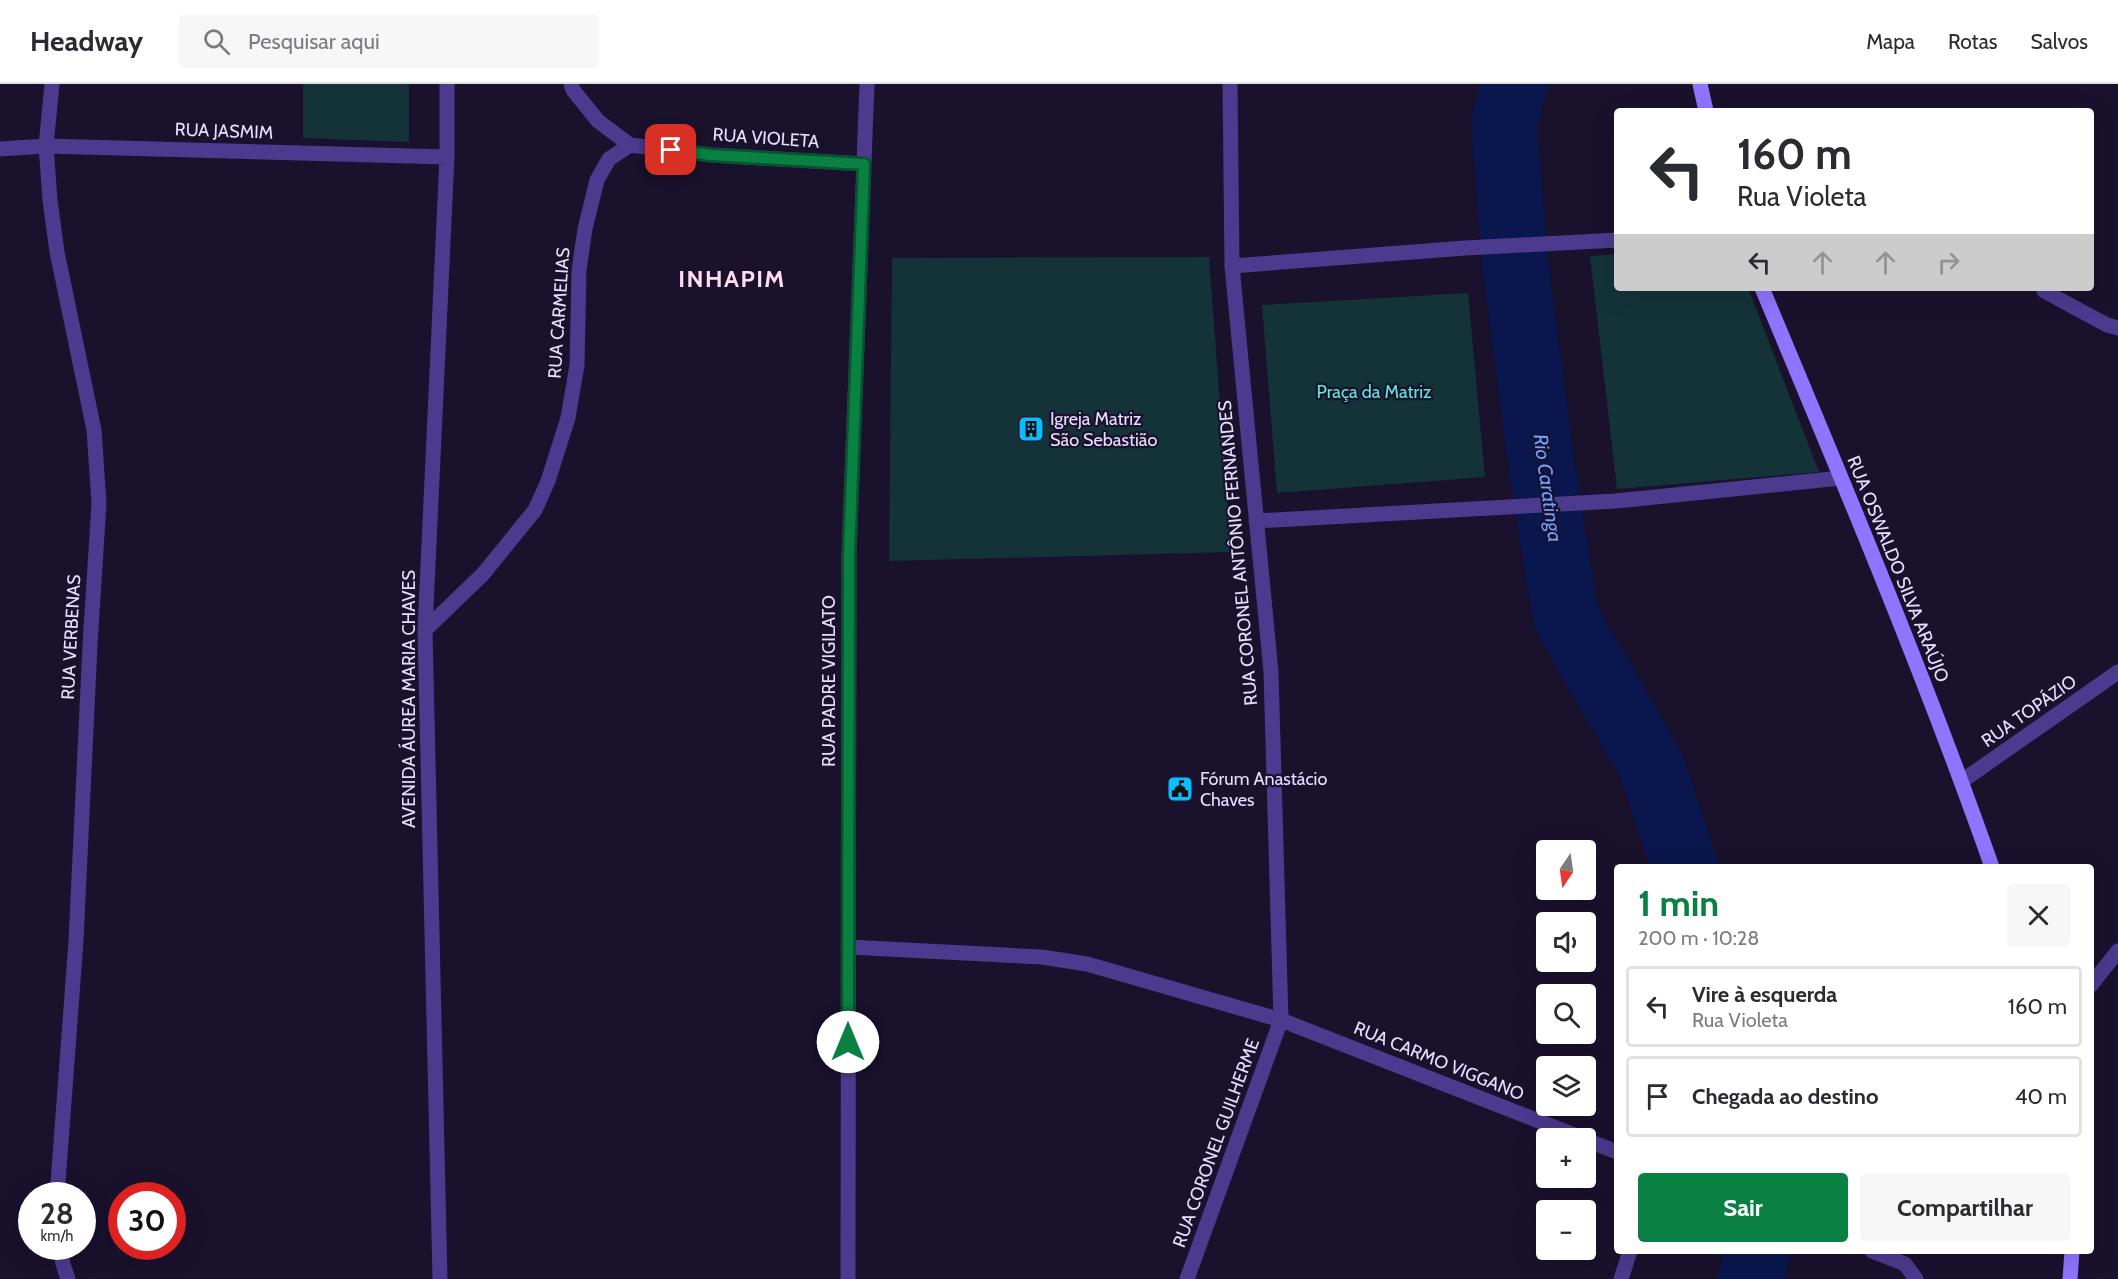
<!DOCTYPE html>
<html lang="pt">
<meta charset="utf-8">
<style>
:root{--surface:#fff;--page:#f7f7f7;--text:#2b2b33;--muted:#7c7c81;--line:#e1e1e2;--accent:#0b8043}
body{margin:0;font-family:Cabin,sans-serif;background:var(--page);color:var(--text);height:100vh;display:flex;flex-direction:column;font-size:22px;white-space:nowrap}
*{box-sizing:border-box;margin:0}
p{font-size:20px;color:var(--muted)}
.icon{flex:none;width:33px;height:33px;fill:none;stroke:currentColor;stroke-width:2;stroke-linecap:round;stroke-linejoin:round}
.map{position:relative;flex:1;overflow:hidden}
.sheet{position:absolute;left:1614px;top:780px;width:480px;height:390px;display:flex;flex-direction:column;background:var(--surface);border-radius:6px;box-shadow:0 6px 24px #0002}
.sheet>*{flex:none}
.top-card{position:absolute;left:1614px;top:24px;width:480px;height:183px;border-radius:6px;box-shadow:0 6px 24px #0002;background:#fff;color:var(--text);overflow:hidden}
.needle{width:39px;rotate:193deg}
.controls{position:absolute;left:1536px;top:756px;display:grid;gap:12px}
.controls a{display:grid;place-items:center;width:60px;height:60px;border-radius:6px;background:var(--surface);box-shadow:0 6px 24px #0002;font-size:30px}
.speed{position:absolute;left:18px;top:1098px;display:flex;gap:12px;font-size:30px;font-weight:700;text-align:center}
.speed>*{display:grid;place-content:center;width:78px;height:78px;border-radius:50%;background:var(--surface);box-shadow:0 6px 24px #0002;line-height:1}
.speed small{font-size:15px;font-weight:400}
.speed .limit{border:9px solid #d22;background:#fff;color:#111}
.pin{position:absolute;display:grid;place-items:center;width:51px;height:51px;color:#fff;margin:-26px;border-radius:12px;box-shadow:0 3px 9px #0006}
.me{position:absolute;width:66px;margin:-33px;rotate:0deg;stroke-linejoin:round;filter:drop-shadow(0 0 4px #0008)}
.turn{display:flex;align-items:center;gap:21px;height:126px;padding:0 24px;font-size:27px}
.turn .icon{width:78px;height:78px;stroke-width:2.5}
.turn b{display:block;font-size:42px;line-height:51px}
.lanes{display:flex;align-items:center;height:57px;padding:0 24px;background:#0003;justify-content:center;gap:30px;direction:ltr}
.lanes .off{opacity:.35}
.round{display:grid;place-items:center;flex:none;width:63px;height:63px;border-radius:6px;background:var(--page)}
.headline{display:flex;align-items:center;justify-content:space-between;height:102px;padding:0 24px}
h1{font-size:36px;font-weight:700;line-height:45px;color:var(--accent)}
.action{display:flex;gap:12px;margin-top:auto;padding:12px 24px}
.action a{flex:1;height:69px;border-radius:6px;background:var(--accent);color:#fff;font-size:24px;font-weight:700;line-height:69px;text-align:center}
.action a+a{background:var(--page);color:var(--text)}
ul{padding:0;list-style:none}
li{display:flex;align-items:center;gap:18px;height:81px;margin:0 12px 9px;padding:0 12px;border:3px solid var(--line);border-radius:6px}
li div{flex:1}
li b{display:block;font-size:22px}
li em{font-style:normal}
header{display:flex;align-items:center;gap:36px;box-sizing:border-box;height:84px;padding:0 30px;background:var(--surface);border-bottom:2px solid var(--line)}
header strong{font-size:28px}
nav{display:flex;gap:33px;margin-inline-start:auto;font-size:21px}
.search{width:420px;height:54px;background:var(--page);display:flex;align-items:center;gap:15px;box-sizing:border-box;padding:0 21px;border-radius:6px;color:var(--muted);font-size:22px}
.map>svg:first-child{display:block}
</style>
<header>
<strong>Headway</strong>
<div class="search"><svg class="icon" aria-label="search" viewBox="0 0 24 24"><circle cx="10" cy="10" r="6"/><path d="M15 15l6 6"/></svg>Pesquisar aqui</div>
<nav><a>Mapa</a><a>Rotas</a><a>Salvos</a></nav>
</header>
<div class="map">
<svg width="2118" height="1195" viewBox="0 0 2118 1195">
<rect width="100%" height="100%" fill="#1a112d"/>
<path fill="#133338" d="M303,0H409V58L303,54Z
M1617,170V204H1748L1819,388L1617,405L1590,172Z
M1209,173L1231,468L889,477L892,174Z
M1468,209L1485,393L1277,409L1262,221Z"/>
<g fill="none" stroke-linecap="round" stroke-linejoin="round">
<path stroke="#09174e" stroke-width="66" d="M1514,0L1504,41L1515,179L1543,392L1566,534L1652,683L1685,783
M1751,1195L1757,1167"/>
<path stroke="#4b3a8e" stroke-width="15" d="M52,0L46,62L50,116L57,168L94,346L99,419L90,561L76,857L57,1112
M571,0L573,6L598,37L630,61
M630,61L711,71L864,80
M0,65L46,62L447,73
M1232,182L1465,164L1617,156
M2044,207L2107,241L2118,244
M1256,437L1616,417L1841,394
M425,546L483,490L535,426L548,397L568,334L577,281L579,186L585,145L597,96L609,75L630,61
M1962,697L2118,588
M848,863L1042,873L1087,880L1281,936
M60,1162L63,1180L68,1195
M440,1195L425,546L447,73V0
M848,1195L849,470L867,0
M1621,1195L1630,1167"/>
<path stroke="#4b3a8e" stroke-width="15" d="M2091,901L2118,867
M1281,936L1582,1054
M1586,1056L1617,1068
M1872,1167L1905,1180
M1905,1180L1916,1195
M1187,1195L1281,936L1271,588L1232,182L1230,0"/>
<path stroke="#8e74ff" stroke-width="15" d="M1700,0L1706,27
M1762,204C1842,395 1923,587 1992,783
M2070,1195L2072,1167"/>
</g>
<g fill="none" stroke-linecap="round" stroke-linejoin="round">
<g stroke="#07532c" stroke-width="15">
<path id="route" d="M671,66L711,71L864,80L849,470L848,958"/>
</g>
<use href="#route" stroke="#0b8043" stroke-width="10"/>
</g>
<defs>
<g id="building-square" transform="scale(1.35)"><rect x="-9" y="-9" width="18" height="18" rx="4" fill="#09beff" stroke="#1a112d"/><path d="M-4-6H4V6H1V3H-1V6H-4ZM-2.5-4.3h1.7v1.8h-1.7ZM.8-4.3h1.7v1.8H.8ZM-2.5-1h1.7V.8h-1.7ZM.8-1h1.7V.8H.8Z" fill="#111"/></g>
<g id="civic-square" transform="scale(1.35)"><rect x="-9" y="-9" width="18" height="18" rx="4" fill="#09beff" stroke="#1a112d"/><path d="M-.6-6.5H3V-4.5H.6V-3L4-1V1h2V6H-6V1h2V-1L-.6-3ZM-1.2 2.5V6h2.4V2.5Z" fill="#111"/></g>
</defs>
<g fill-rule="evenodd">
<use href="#building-square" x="1031" y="345"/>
<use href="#civic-square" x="1180" y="705"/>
</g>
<g text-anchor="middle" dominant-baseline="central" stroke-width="4.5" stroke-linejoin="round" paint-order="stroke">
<g font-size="18" fill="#e7ddff" stroke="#1a112d">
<text transform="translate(224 47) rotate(2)">RUA JASMIM</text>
<text transform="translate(766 54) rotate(4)">RUA VIOLETA</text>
<text transform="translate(559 229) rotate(-86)">RUA CARMELIAS</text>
<text transform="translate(1238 469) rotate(-95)">RUA CORONEL ANTÔNIO FERNANDES</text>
<text transform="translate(1898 485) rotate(68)">RUA OSWALDO SILVA ARAÚJO</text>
<text transform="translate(71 553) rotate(-87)">RUA VERBENAS</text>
<text transform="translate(829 597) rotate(-90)">RUA PADRE VIGILATO</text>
<text transform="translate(409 615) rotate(-90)">AVENIDA ÁUREA MARIA CHAVES</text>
<text transform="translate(2029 627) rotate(-35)">RUA TOPÁZIO</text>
<text transform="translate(1439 977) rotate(22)">RUA CARMO VIGGANO</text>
<text transform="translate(1216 1059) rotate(-70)">RUA CORONEL GUILHERME</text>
</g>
<g font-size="18" fill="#62e6da" stroke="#1a112d">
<text x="1374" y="308">Praça da Matriz</text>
</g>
<g font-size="18" fill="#e7ddff" stroke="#1a112d" text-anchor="start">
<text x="1050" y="335">Igreja Matriz<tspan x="1050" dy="21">São Sebastião</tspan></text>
<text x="1200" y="695">Fórum Anastácio<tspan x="1200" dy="21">Chaves</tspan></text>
</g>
<g font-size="20" font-style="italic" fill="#6ba2ff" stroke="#1a112d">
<text transform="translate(1548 404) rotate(82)">Rio Caratinga</text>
</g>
<g font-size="24" font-weight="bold" letter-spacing="1.5" fill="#ffdfee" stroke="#1a112d">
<text x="732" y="194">INHAPIM</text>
</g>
</g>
</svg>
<div class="controls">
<a><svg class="needle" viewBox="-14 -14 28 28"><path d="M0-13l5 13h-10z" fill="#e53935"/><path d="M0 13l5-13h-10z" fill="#7c7c81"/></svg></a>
<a><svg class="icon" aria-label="sound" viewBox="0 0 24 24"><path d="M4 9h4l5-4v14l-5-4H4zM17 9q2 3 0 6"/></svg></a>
<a><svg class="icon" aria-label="search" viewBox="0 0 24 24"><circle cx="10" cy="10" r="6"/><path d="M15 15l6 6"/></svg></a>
<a><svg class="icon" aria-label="layers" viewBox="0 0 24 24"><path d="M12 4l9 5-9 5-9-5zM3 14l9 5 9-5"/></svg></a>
<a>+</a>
<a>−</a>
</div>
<div class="speed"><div>28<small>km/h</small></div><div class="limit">30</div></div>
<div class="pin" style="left:671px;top:66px;background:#d93025"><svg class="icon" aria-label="arrive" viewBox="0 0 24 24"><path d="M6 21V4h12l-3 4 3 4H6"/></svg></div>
<svg class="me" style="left:848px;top:958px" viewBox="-20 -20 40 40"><circle r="19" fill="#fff"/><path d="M0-13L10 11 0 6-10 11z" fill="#0b8043"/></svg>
<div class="top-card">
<div class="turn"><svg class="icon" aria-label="left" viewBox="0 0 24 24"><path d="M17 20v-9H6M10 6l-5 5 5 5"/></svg><div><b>160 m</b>Rua Violeta</div></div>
<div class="lanes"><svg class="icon" aria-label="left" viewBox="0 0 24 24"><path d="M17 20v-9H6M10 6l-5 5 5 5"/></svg><svg class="icon off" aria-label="ahead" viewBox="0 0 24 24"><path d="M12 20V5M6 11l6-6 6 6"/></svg><svg class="icon off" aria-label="ahead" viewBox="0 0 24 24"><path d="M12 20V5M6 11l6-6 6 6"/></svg><svg class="icon off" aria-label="right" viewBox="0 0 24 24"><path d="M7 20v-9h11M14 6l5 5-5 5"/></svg></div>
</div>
<section class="sheet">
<div class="headline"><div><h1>1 min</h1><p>200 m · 10:28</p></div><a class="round"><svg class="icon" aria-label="close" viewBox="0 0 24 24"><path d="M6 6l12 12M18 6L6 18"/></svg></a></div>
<ul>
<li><svg class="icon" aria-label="left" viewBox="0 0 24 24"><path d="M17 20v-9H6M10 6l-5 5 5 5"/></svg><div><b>Vire à esquerda</b><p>Rua Violeta</p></div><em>160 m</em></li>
<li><svg class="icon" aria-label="arrive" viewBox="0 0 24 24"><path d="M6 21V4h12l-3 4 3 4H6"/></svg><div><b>Chegada ao destino</b></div><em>40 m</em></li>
</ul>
<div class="action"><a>Sair</a><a>Compartilhar</a></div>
</section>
</div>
